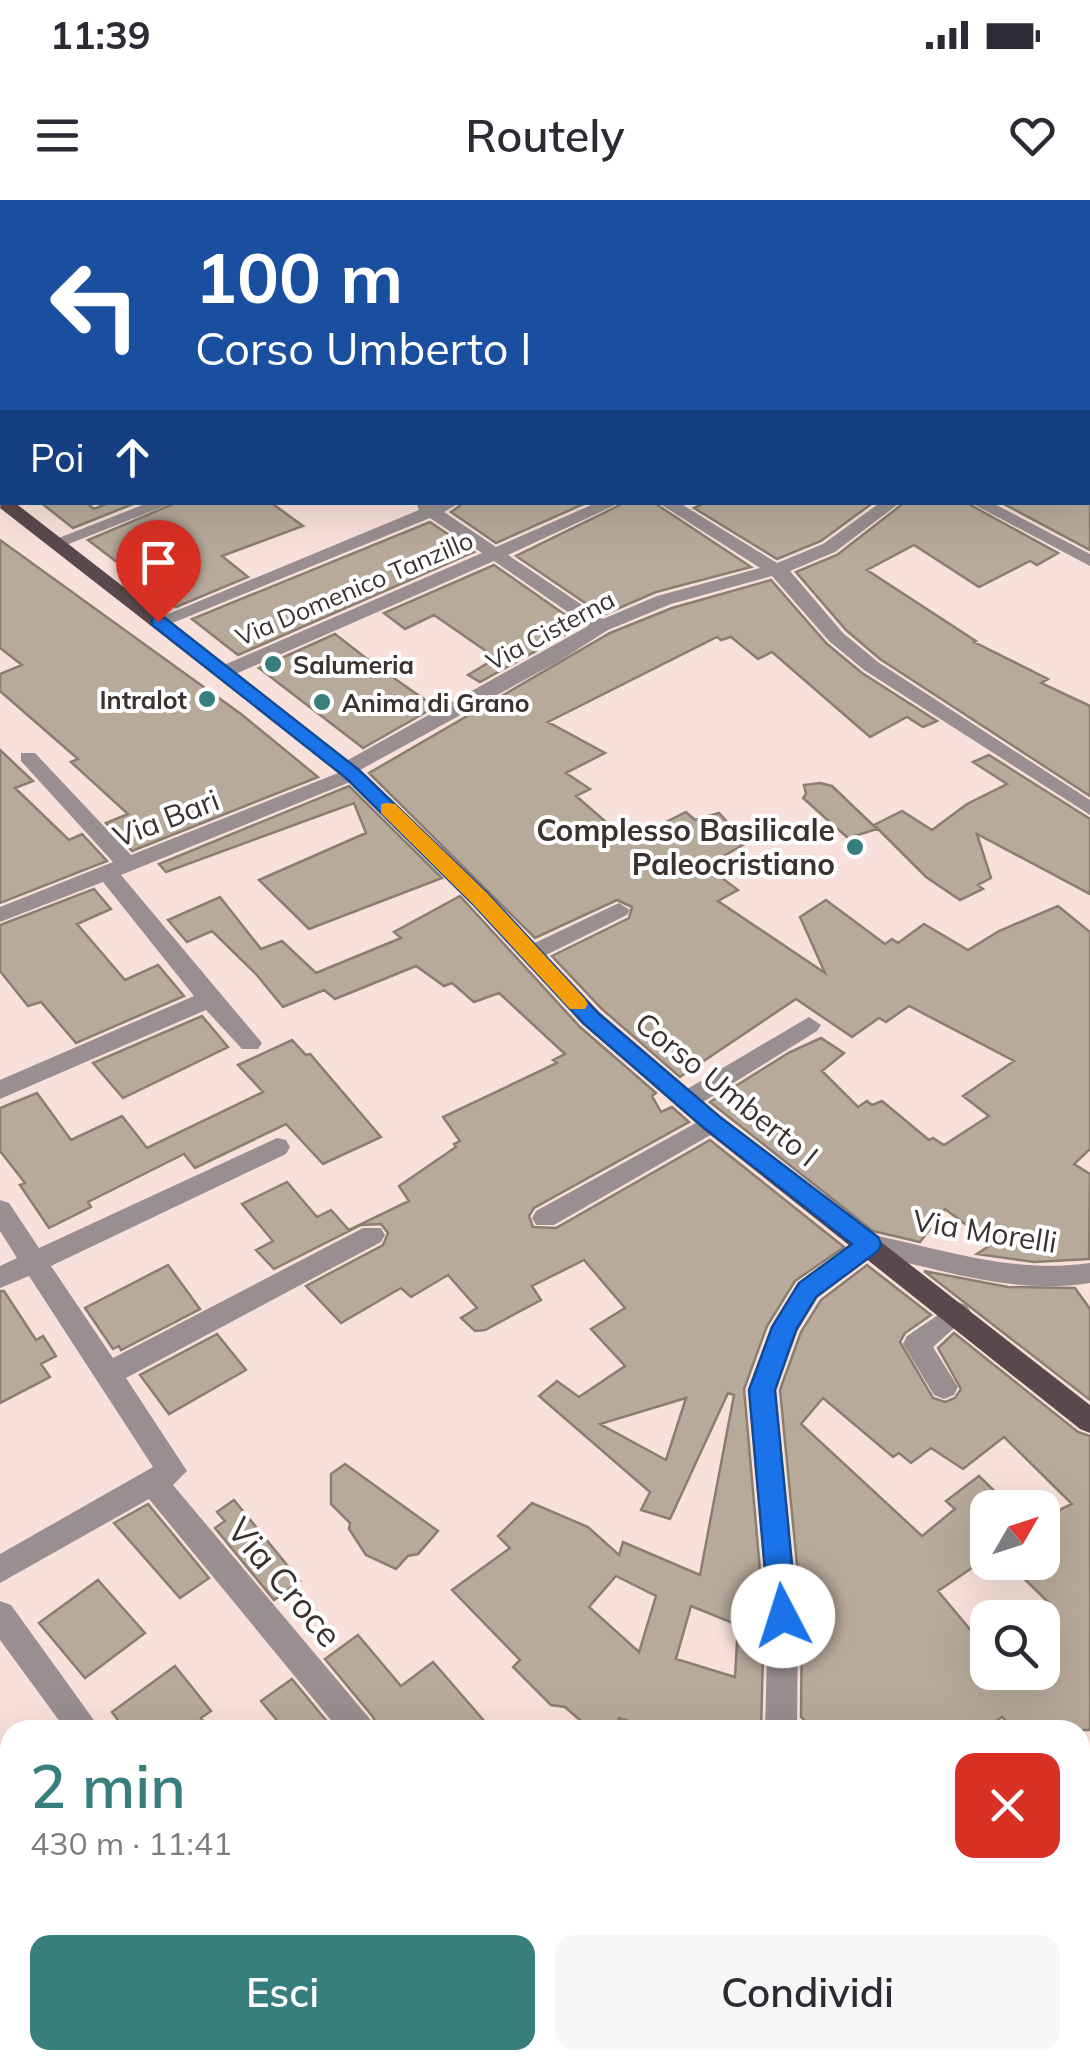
<!DOCTYPE html>
<html lang="it">
<meta charset="utf-8">
<style>
:root{--surface:#fff;--page:#f7f7f7;--text:#2b2b33;--muted:#7c7c81;--accent:#367f7d}
body{margin:0;font-family:Mulish,sans-serif;background:var(--page);color:var(--text);height:100vh;display:flex;flex-direction:column;font-size:38px;white-space:nowrap}
*{box-sizing:border-box;margin:0}
p{font-size:32px;color:var(--muted)}
.icon{flex:none;width:55px;height:55px;fill:none;stroke:currentColor;stroke-width:2;stroke-linecap:round;stroke-linejoin:round}
.map{position:relative;flex:1;overflow:hidden}
.drawer{position:absolute;left:0px;top:1520px;width:1090px;height:350px;display:flex;flex-direction:column;background:var(--surface);border-radius:30px 30px 0 0;box-shadow:0 10px 40px #0002}
.drawer>*{flex:none}
.banner{position:absolute;left:0px;top:0px;width:1090px;height:305px;box-shadow:0 10px 40px #0002;background:#1a4fa0;color:#fff;overflow:hidden}
.needle{width:65px;rotate:51deg}
.tools{position:absolute;left:970px;top:1290px;display:grid;gap:20px}
.tools a{display:grid;place-items:center;width:90px;height:90px;border-radius:20px;background:var(--surface);box-shadow:0 10px 40px #0002;font-size:50px}
.pin{position:absolute;display:grid;place-items:center;width:85px;height:85px;color:#fff;margin:-102px -42px;border-radius:50% 50% 50% 0;rotate:-45deg;box-shadow:0 0 10px #0007}
.pin .icon{rotate:45deg}
.me{position:absolute;width:110px;margin:-55px;rotate:355deg;stroke-linejoin:round;filter:drop-shadow(0 0 8px #0008)}
.turn{display:flex;align-items:center;gap:35px;height:210px;padding:0 30px;font-size:45px}
.turn .icon{width:130px;height:130px;stroke-width:2.5}
.turn b{display:block;font-size:70px;line-height:85px}
.then{display:flex;align-items:center;height:95px;padding:0 30px;background:#0003;gap:20px;font-size:38px}
.round{display:grid;place-items:center;flex:none;width:105px;height:105px;border-radius:20px;background:var(--page)}
.overview{display:flex;align-items:center;justify-content:space-between;height:170px;padding:0 30px}
h1{font-size:60px;font-weight:600;line-height:75px;color:var(--accent)}
.button{display:flex;gap:20px;margin-top:auto;padding:20px 30px}
.button a{flex:1;height:115px;border-radius:20px;background:var(--accent);color:#fff;font-size:40px;font-weight:600;line-height:115px;text-align:center}
.button a+a{background:var(--page);color:var(--text)}
.status{display:flex;justify-content:space-between;align-items:center;height:70px;padding:0 50px;background:var(--surface);direction:ltr}
.status svg{height:28px;fill:currentColor}
header{display:flex;justify-content:space-between;align-items:center;height:130px;padding:0 30px;background:var(--surface);font-size:45px;font-weight:600}
.map>svg:first-child{display:block}
</style>
<div class="status"><b>11:39</b><svg viewBox="0 0 49 12"><path d="M0 12V9h3v3zM5 12V6h3v6zM10 12V3h3v9zM15 12V0h3v12zM26 1h20v11H26zM47 4h2v5h-2z"/></svg></div>
<header><svg class="icon" aria-label="menu" viewBox="0 0 24 24"><path d="M4 6h16M4 12h16M4 18h16"/></svg>Routely<svg class="icon" aria-label="heart" viewBox="0 0 24 24"><path d="M12 20l-8-8c-3-5 5-10 8-4 3-6 11-1 8 4z"/></svg></header>
<div class="map">
<svg width="1090" height="1870" viewBox="0 0 1090 1870">
<rect width="100%" height="100%" fill="#f8e1da"/>
<path fill="#b8aa9b" stroke="#8b7e70" stroke-width="2.5" fill-rule="evenodd" d="M40,302H86L94,309L111,302H138L73,328Z
M178,302H270L303,326L222,356L248,377L176,407L88,340Z
M465,302H588L496,343L451,312Z
M626,302H653L751,367L656,392L603,415L516,356Z
M707,302H874L821,341L777,359L694,308Z
M905,302H965L1058,353L1037,365L1030,361L979,387L914,345L867,370L976,441L974,442L1048,479L1041,483L1090,506V596L880,459L846,430L796,372L837,355Z
M1000,302H1090V350Z
M430,322L474,352L238,455L192,419Z
M0,340L241,514L318,577L132,651L106,623L128,614L71,562L78,559L0,491V474L22,465L0,448Z
M494,365L581,426L480,482L468,475L496,458L434,415L405,429L384,413Z
M771,380L827,444L862,473L937,521L923,527L907,517L870,537L772,452L758,459L731,437L721,440L717,437L548,522L605,553L566,573L590,589L576,596L628,641L686,612L695,620L719,613L736,632L729,635L743,645L706,666L738,690L718,701L825,773L800,717L826,700L885,744L892,739L898,743L924,724L968,750L999,731L1058,706L1090,732V949L1074,964L1090,974L1089,1059L1034,1062L977,1054L992,1044L945,1009L920,1042L873,1031L710,902L790,852L821,838L844,853L822,871L858,907L867,901L872,905L882,901L929,940L933,938L944,945L989,916L963,896L1014,861L909,806L886,822L879,818L852,837L796,799L680,877L602,809L552,756L629,718L632,707L617,700L535,738L369,573L610,433L672,408Z
M335,434L371,462L435,507L363,548L259,468Z
M0,550L33,581L15,588L69,640L82,634L107,661L0,703Z
M989,555L1090,619V694L977,634L991,678L978,685L983,689L960,700L926,677L874,625L902,611L932,630L967,604L1007,584L973,562Z
M820,583L832,586L877,629L848,638L803,598L806,594L804,585Z
M349,586L442,678L309,729L259,680L366,633L354,603L166,672L159,664Z
M94,689L111,709L77,724L125,780L158,765L184,796L76,843L41,802L28,806L0,771V725Z
M460,696L580,827L656,893L652,896L661,912L672,907L689,922L534,1008L529,1016L533,1027L556,1028L710,940L844,1047L795,1081L767,1126L744,1189L764,1416L761,1530H656L619,1518L615,1530H602L583,1523L565,1507L551,1505L513,1467L520,1460L452,1390L510,1348L498,1336L532,1303L588,1327L619,1355L623,1342L700,1375L734,1195L728,1193L670,1319L641,1310L650,1292L539,1196L557,1181L579,1197L625,1166L591,1129L625,1108L584,1060L532,1086L541,1100L485,1130L475,1131L461,1118L477,1108L448,1075L411,1097L401,1088L341,1123L306,1086L383,1045L388,1033L381,1024L361,1025L274,1069L256,1050L273,1041L242,1004L287,982L317,1017L331,1010L349,1030L409,1001L399,986L456,947L454,944L460,941L443,917L557,863L553,860L565,854L499,793L474,802L452,783L444,786L416,766L335,799L324,790L283,807L256,774L212,731L187,742L168,720L220,697L261,749L282,741L316,773L401,738L394,732ZM686,1198L666,1260L600,1224ZM616,1376L656,1396L639,1452L589,1407ZM691,1406L738,1425L735,1477L676,1459Z
M202,816L228,847L123,898L93,863Z
M292,840L306,855L310,854L381,937L323,964L286,924L195,968L184,954L88,1002L91,1007L49,1028L20,985L25,983L0,951V908L37,893L71,940L122,916L147,948L263,892L238,865Z
M168,1065L200,1109L121,1150L119,1146L113,1149L85,1108Z
M867,1065L931,1115L905,1133L900,1142L933,1198L945,1202L955,1198L961,1189L938,1148L954,1133L1078,1232L1090,1236V1530H1015L1002,1517L984,1530H814L801,1517L802,1416L780,1190L801,1132L821,1100ZM823,1198L893,1257L899,1253L911,1263L931,1248L963,1269L1004,1237L1072,1304L1042,1318V1362H1007L1049,1403L1042,1407V1472H988V1451L938,1391L988,1357V1308H1012L979,1276L946,1301L955,1309L922,1336L801,1224Z
M924,1071L1008,1087L1075,1088L1090,1109V1200Z
M0,1091H4L36,1140L43,1136L56,1156L41,1164L50,1177L0,1203Z
M217,1134L246,1170L169,1214L140,1175Z
M345,1264L438,1331L418,1354L408,1356L396,1369L366,1355L349,1329L350,1323L331,1304V1274Z
M234,1300L300,1381L274,1400L215,1328L225,1321L217,1312Z
M148,1304L209,1378L180,1398L114,1323Z
M98,1380L145,1433L85,1478L39,1423Z
M358,1435L401,1486L433,1462L492,1530H379L373,1517L325,1459Z
M175,1466L211,1511L201,1518L210,1530H125L112,1512Z
M292,1479L334,1530H285L261,1501Z"/>
<g fill="none" stroke-linecap="round" stroke-linejoin="round">
<path fill="#998f91" fill-rule="evenodd" d="M749,0H763V2H750Z
M1090,10V21H1088V11Z
M1088,104H1090V113H1088Z
M0,116H2V125H0Z
M0,140L2,141V150H0Z
M1088,146L1090,147V157L1088,156Z
M0,183L2,184V195L0,194Z
M1088,189L1090,190V200L1088,199Z
M1088,241L1090,242V252L1088,251Z
M150,302H175L61,347L55,348L46,343Z
M416,302H461L444,312L496,347L598,302H622L508,355L603,419L657,396L760,368L657,302H678L777,363L823,344L881,302H901L835,352L790,371L843,433L878,462L1090,600V615L864,470L829,441L772,376L671,404L608,430L561,460L360,570L363,574L360,578L121,675L262,843L258,849H242L206,810L0,899V880L194,796L103,682L0,722V707L113,662L21,561V553H35L131,655L338,573L339,565L588,426L494,361L231,476H217V468L482,353L430,318L165,426H151L149,422L419,310Z
M969,302H991L1090,354V366Z
M619,703L630,710L627,715L540,758L532,761L521,753L524,748Z
M809,817L821,825L817,831L695,907H677L674,901L677,895Z
M712,914L721,917L724,923L721,929L554,1025H536L532,1018L536,1011Z
M277,938L286,940L290,947L286,954L51,1066L113,1158L363,1028H381L385,1035L381,1042L126,1178L187,1271L173,1285L370,1519L375,1530H339L149,1299L0,1383V1354L153,1267L29,1076L0,1088V1066L17,1058L0,1031V1000L9,1003L39,1048Z
M870,1034C943,1050 1015,1074 1090,1063V1083C1016,1095 946,1071 874,1055L818,1097L798,1130L776,1190L798,1416L797,1530H765L768,1416L748,1190L771,1127L798,1083Z
M957,1102L967,1105L971,1113L933,1147L958,1187L954,1195L944,1199L934,1195L903,1144L907,1136Z
M0,1401L11,1405L101,1530H66L0,1440Z
M313,1860H355L359,1870H317Z
M748,1860H784L783,1870H747Z
M996,1860H1043L1047,1870H1000Z"/>
<path fill="#5a494c" fill-rule="evenodd" d="M2,297V302H14L360,570L488,693L599,812L721,917L1090,1205V1233L1080,1229L703,929L583,824L472,703L346,578L0,308Z"/>
</g>
<path fill="#1a73e8" stroke="#114b97" stroke-width="2.5" d="M152,418H165L359,570L487,693L598,813L720,917L878,1037L881,1044L878,1051L816,1097L796,1130L775,1190L797,1416L793,1425L783,1429L773,1425L769,1416L749,1190L772,1127L799,1083L852,1044L704,928L583,823L472,703L346,578L152,425Z"/>
<path fill="#f59e0b" d="M388,603L395,604L487,693L585,799L588,804L585,809H570L472,703L381,613V604Z"/>
<g fill="#367f7d" stroke="#fff" stroke-width="4">
<circle cx="273" cy="464" r="10"/>
<circle cx="207" cy="499" r="10"/>
<circle cx="322" cy="502" r="10"/>
<circle cx="855" cy="647" r="10"/>
</g>
<g text-anchor="middle" dominant-baseline="central" stroke-width="8" stroke-linejoin="round" paint-order="stroke">
<g font-size="25" fill="#3b3230" stroke="#fff">
<text transform="translate(354 388) rotate(-23)">Via Domenico Tanzillo</text>
<text transform="translate(550 430) rotate(-28)">Via Cisterna</text>
</g>
<g font-size="25" font-weight="bold" fill="#3b3230" stroke="#fff" text-anchor="start">
<text x="293" y="464">Salumeria</text>
<text x="187" y="499" text-anchor="end">Intralot</text>
<text x="342" y="502">Anima di Grano</text>
</g>
<g font-size="30" fill="#3b3230" stroke="#fff">
<text transform="translate(166 618) rotate(-21)">Via Bari</text>
<text transform="translate(727 889) rotate(39)">Corso Umberto I</text>
<text transform="translate(985 1031) rotate(9)">Via Morelli</text>
</g>
<g font-size="30" font-weight="bold" fill="#3b3230" stroke="#fff" text-anchor="end">
<text x="835" y="630">Complesso Basilicale<tspan x="835" dy="34">Paleocristiano</tspan></text>
</g>
<g font-size="35" fill="#3b3230" stroke="#fff">
<text transform="translate(285 1382) rotate(50)">Via Croce</text>
</g>
</g>
</svg>
<div class="tools">
<a><svg class="needle" viewBox="-14 -14 28 28"><path d="M0-13l5 13h-10z" fill="#e53935"/><path d="M0 13l5-13h-10z" fill="#7c7c81"/></svg></a>
<a><svg class="icon" aria-label="search" viewBox="0 0 24 24"><circle cx="10" cy="10" r="6"/><path d="M15 15l6 6"/></svg></a>
</div>
<div class="pin" style="left:158px;top:422px;background:#d93025"><svg class="icon" aria-label="arrive" viewBox="0 0 24 24"><path d="M6 21V4h12l-3 4 3 4H6"/></svg></div>
<svg class="me" style="left:783px;top:1416px" viewBox="-20 -20 40 40"><circle r="19" fill="#fff"/><path d="M0-13L10 11 0 6-10 11z" fill="#1a73e8"/></svg>
<div class="banner">
<div class="turn"><svg class="icon" aria-label="left" viewBox="0 0 24 24"><path d="M17 20v-9H6M10 6l-5 5 5 5"/></svg><div><b>100 m</b>Corso Umberto I</div></div>
<div class="then">Poi<svg class="icon" aria-label="ahead" viewBox="0 0 24 24"><path d="M12 20V5M6 11l6-6 6 6"/></svg></div>
</div>
<section class="drawer">
<div class="overview"><div><h1>2 min</h1><p>430 m · 11:41</p></div><a class="round" style="background:#d93025;color:#fff"><svg class="icon" aria-label="close" viewBox="0 0 24 24"><path d="M6 6l12 12M18 6L6 18"/></svg></a></div>
<div class="button"><a>Esci</a><a>Condividi</a></div>
</section>
</div>
